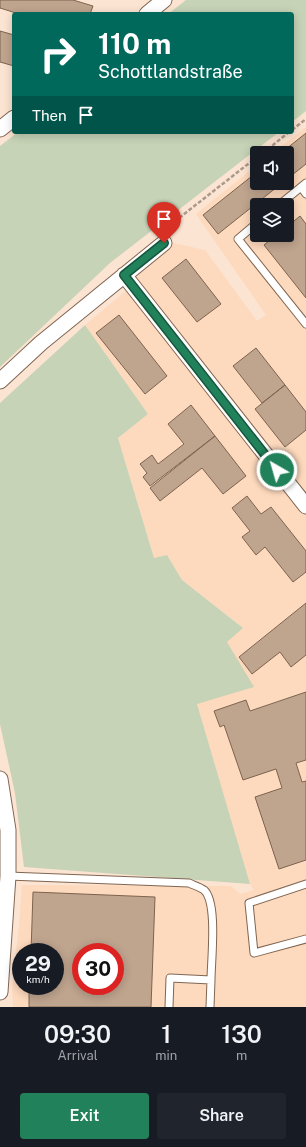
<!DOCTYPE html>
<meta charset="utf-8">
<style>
:root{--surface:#171b24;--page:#20242c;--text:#f1f3f6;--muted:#9ea1a6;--accent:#20815a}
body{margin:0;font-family:"Public Sans",sans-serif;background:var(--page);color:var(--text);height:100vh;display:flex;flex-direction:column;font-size:15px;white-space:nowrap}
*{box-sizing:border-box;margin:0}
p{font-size:13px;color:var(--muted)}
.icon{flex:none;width:22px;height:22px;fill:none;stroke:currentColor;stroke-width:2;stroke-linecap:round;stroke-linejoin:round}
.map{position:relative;height:1007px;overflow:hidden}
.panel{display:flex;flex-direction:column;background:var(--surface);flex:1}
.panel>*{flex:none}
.guide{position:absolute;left:12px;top:12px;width:282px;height:122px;border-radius:4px;box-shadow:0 2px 10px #0003;background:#00695c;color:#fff;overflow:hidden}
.controls{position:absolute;left:250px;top:146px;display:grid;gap:8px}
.controls a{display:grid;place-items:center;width:44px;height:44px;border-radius:4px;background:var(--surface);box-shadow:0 2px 10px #0003;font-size:20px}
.speed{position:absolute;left:12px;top:943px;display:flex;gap:8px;font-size:20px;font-weight:700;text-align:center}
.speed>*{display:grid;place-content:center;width:52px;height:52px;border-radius:50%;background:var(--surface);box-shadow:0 2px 10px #0003;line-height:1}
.speed small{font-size:10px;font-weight:400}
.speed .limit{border:6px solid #d22;background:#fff;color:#111}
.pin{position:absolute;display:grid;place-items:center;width:34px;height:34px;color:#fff;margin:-41px -17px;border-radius:50% 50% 50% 0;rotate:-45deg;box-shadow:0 0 4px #0007}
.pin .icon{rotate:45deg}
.me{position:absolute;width:44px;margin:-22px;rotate:322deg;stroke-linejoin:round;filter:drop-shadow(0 0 3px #0008)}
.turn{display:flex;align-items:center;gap:14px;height:84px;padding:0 20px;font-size:18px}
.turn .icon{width:52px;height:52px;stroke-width:2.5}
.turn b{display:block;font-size:28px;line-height:34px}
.then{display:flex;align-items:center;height:38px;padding:0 20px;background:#0003;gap:8px;font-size:15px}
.eta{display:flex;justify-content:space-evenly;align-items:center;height:68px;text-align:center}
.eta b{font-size:24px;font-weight:600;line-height:28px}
.action{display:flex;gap:8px;margin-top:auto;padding:8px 20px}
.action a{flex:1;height:46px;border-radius:4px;background:var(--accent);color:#fff;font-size:16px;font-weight:600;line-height:46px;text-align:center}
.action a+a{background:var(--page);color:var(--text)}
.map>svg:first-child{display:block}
</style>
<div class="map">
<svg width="306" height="1007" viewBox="0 0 306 1007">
<rect width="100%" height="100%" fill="#fce4d2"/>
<path fill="#fdd9bd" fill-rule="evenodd" d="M306,127V496L227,393L132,276L173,243L205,250L257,321L266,315L196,214L257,165V183H287V153H273ZM257,205H287V235H257Z
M127,290L306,513V1007H13L12,989L20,914L22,885L231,886L240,894L254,890L250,884L197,704L227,642L242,627L182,580L167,555L154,558L118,438L148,414L85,325ZM21,952H55V986H21ZM81,952H115V986H81Z"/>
<path fill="#c6d3b6" d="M186,0H306V111L292,122V14H168Z
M18,132H279L110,263L0,367V146Z
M85,325L148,414L118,438L154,558L167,555L182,580L243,628L227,642L254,687L197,704L250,884L24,867L15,793L0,724V403Z"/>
<path fill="#bfa48e" stroke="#7d6450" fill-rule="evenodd" d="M0,0H73L93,6L90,14H19L0,8Z
M0,31L14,35V66L0,62Z
M306,133V164L287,179V153H281Z
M257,172V183H282L218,234L203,215Z
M300,216L306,224V298L264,245L276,235H287V227Z
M186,259L221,304L197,322L162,278Z
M119,315L167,376L145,394L96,333Z
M256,348L285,385L262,403L233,366Z
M285,385L306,412V430L285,447L255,409Z
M191,405L215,436L150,486L143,477L147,473L140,464L152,455L158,464L184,444L168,424Z
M215,436L246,476L223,494L202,468L160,501L150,488Z
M247,496L261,514L271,507L306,551V572L293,582L265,547L256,555L242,537L250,531L232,508Z
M306,603V655L291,667L280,652L252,674L239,657Z
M306,692V760L296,763L302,782L306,781V860L279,869L255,797L282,788L276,769L243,780L224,725L220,727L214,711L246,700L250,711Z
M33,892L155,897L151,1007H29V986H55V952H31ZM81,952H115V986H81Z"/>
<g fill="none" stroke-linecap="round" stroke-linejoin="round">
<g stroke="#806652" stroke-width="9">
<path id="service" d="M301,187L306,194
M279,205L306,183
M257,223L238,239L306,324
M8,876L189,883C193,885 200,887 204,890C218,902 211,961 211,980
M306,884L249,903L254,953L306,939
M169,1007L170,978L211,980L210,1007"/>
</g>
<g stroke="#806652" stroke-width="17">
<path id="minor" d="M147,14L164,0
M0,129L14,118
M124,275L306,506
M0,381L41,343L164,243
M0,779L8,830V876L0,992"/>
</g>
<path stroke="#ac998b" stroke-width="2.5" stroke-dasharray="4 2" stroke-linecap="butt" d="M292,130L306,119
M263,153L289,132
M165,229L257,157"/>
<use href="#service" stroke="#fff" stroke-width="7"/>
<use href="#minor" stroke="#fff" stroke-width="15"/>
</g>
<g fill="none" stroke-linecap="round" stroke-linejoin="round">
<g stroke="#15543a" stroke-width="10">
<path id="route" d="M164,243L124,275L277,470"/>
</g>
<use href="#route" stroke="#20815a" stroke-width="7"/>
</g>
</svg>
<div class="controls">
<a><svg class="icon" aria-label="sound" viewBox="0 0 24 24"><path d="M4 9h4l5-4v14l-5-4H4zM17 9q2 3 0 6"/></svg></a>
<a><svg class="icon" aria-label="layers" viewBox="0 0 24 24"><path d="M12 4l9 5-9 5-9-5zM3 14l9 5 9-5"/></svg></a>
</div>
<div class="speed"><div>29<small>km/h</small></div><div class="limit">30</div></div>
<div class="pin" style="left:164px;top:243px;background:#d93025"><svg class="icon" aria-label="arrive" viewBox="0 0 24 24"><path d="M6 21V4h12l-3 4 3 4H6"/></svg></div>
<svg class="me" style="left:277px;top:470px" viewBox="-20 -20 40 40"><circle r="17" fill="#20815a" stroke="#fff" stroke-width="3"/><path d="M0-11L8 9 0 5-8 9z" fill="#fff"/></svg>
<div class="guide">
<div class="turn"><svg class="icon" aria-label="right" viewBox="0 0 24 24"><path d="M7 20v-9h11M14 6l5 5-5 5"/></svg><div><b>110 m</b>Schottlandstraße</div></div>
<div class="then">Then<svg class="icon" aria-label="arrive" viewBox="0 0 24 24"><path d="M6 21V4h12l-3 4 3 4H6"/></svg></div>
</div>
</div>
<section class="panel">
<div class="eta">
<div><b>09:30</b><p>Arrival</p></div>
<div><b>1</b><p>min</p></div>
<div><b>130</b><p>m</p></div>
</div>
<div class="action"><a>Exit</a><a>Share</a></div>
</section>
